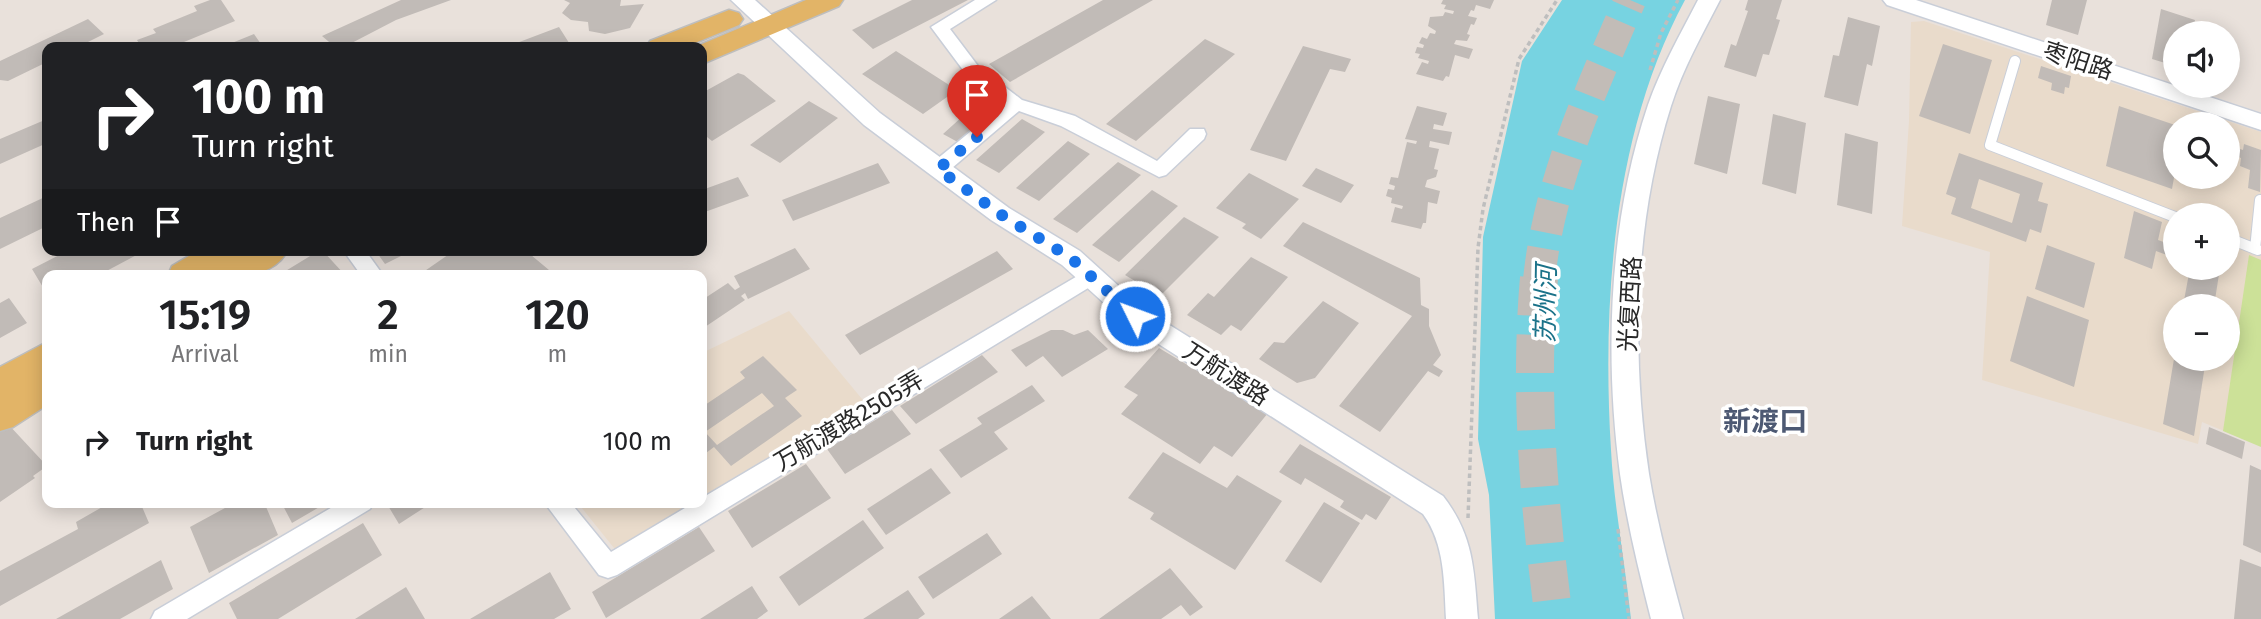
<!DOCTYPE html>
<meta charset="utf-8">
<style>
:root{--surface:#fff;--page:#f2f2f2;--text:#202124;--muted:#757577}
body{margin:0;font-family:"Fira Sans","Noto Sans SC",sans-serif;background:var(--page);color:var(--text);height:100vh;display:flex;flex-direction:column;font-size:26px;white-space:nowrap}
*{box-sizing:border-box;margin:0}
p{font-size:23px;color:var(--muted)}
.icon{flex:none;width:38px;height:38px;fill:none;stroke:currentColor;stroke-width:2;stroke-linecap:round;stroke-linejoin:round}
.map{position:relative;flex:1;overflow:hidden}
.details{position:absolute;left:42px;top:270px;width:665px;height:238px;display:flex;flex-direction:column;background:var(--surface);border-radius:14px;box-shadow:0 4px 18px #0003}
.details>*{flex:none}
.banner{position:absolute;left:42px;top:42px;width:665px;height:214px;border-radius:14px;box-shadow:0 4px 18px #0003;background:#202124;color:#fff;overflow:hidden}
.fabs{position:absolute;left:2163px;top:21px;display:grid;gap:14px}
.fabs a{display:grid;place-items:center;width:77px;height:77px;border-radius:50%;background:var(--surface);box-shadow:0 4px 18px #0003;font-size:35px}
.pin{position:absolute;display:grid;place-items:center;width:60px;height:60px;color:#fff;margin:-72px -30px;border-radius:50% 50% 50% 0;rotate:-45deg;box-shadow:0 0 7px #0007}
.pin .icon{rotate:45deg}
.me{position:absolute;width:77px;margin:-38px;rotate:312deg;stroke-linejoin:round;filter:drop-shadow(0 0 5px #0008)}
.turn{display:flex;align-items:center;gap:24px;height:147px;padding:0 35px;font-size:32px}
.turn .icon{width:91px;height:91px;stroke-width:2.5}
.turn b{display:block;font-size:49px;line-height:60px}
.then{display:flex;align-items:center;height:66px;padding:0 35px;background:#0003;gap:14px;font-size:26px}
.eta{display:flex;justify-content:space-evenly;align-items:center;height:119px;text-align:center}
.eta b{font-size:42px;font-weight:600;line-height:49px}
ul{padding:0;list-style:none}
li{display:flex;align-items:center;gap:21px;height:105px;padding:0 35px}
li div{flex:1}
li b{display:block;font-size:26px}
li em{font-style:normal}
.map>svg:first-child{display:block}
</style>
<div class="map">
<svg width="2261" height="619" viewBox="0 0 2261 619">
<rect width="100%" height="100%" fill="#e9e1db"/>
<path fill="#e9dbcb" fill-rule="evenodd" d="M1924,21L2261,132V446L2202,422L2198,444L1982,380L1990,252L1902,226L1909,121L1911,22ZM2175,124H2228V177H2175ZM2175,215H2228V268H2175ZM2175,306H2228V359H2175Z
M789,311L867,405L618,553L577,502H702V353Z"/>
<path fill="#cce198" d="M2249,255L2261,260V447L2223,431Z"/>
<path fill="#77d3e1" d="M1562,0H1685C1613,133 1602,302 1611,450C1614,506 1625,563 1631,619H1495L1489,495L1478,439L1483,237L1522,61Z"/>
<path fill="#c1bbb7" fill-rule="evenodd" d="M210,0H221L235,21L184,42L186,46L184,47H141L137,40L156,33L153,29L197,11L194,6Z
M401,0H451L396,20L344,47H335L322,36Z
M564,0H621L620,6L644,4L630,28L605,34L589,31L588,22L571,20L562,13L570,3Z
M912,0H968L873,49L852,30Z
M1103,0H1153L1010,82L989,64Z
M1443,0H1494L1490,9L1476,5L1474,11L1471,10L1468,16L1477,18L1474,25L1471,24L1467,34L1470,35L1467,41L1456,40L1454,44L1473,49L1469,59L1455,55L1449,77L1446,76L1443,81L1416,74L1422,62L1428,64L1429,61L1418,58L1420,54L1415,53L1417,47L1423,48L1424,45L1419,43L1422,37L1427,39L1430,33L1435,34L1436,31L1428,26L1430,17L1443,16L1445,12L1453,14L1454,11L1444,9L1446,5L1441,4Z
M1748,0H1782L1776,19L1780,20L1769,55L1763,54L1756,77L1724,67L1731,44L1736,46L1748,11L1745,10Z
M2052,0H2087L2078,35L2046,25Z
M2161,9L2195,20L2193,33H2175V66L2152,59Z
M1848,17L1880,26L1872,66L1867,64L1858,106L1824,97L1833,55L1839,56Z
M88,19L104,34L78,47H47V62L8,81L0,80V61Z
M559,27L571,46L506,47Z
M254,34L263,47H222Z
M1205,39L1235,54L1136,141L1106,124Z
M1943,44L1992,60L1970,134L1919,116Z
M1303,46L1351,59L1345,72L1330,69L1286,161L1250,150Z
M896,51L957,90L923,114L862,74Z
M2041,66L2071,76L2069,88L2065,87L2064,94L2051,90L2052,83L2038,78Z
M738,73L744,75L776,101L712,141L702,133V93Z
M1708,96L1740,104L1727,174L1694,164Z
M984,97L1006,108L965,146L943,134Z
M809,101L838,118L780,163L750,145Z
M1417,106L1447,113L1443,126L1434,124L1433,129L1452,132L1449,145L1430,141L1429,147L1439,149L1434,169L1438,170L1436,177L1427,180L1425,187L1440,191L1437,204L1428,202L1426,223H1423L1421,229L1391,222L1395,207L1402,209L1403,206L1391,203L1392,198L1386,196L1388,189L1394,190L1395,186L1389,184L1391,177L1398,178L1407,142L1416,144L1417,141L1405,139Z
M2119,106L2175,125V172L2172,189L2106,166Z
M1773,114L1806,123L1796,194L1762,184Z
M47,119V143L0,164V139Z
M1022,119L1045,132L999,173L976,160Z
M1845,133L1878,142L1872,214L1837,205Z
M1068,141L1090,154L1039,201L1016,188Z
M2244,144L2261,150L2260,192L2248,188L2250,170L2240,166L2241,158L2228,154V145L2243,150Z
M1959,153L2043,183L2038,201L2048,204L2041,233L2030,229L2026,242L1951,214L1956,198L1946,194ZM1979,179L2020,194L2012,223L1971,208Z
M1118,162L1141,175L1077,233L1053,219Z
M878,163L890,183L793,221L782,200Z
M1316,168L1354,185L1341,203L1302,186Z
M1249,173L1299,199L1261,239L1242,228L1246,224L1216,208Z
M738,177L749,196L702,213V190Z
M1152,190L1178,206L1119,262L1092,245Z
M47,196V226L0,249V218Z
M2134,211L2162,222L2158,240L2175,246V258L2156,251L2152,269L2124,258Z
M1184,217L1219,237L1160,296L1125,275Z
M1303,222L1420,278L1421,305L1429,309V326L1441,355L1433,365L1443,371L1439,377L1428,371L1380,432L1339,406L1412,316L1283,246Z
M2047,245L2095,263L2084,308L2035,289Z
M795,248L810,269L748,299L745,293L741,296L745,300L702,329V300L728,283L735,290L740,287L734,276Z
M69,250H146L99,275H47V294L32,269Z
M322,250L345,275H279L320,250Z
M375,250H413L385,264Z
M455,250H525L555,275H487L484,272L481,275H419Z
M997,251L1013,269L860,355L845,335Z
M1251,257L1288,277L1241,331L1231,325L1221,335L1187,315L1208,293L1214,297Z
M2190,268H2220L2214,306H2183Z
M2027,296L2089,320L2074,387L2010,361Z
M9,298L27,323L0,338V303Z
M1323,301L1359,323L1315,378L1297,383L1259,359L1274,342L1284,343Z
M1051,330H1063L1074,335L1088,330L1108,349L1062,377L1043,356L1026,367L1011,350Z
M1159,348L1268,413L1232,457L1214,446L1200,464L1121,414L1138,395L1124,387Z
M982,355L998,372L916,424L900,406Z
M763,356L797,390L785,398L802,416L731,466L714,447L702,456V407L745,378L740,372ZM762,393L774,406L717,445L705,432Z
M2174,359H2206L2194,436L2163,424Z
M1032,385L1045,401L994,432L1008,449L961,478L939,450L982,424L977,418Z
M892,410L911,434L845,474L827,449Z
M8,424L47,466L33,476L35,478L0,502V429Z
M2209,427L2245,442L2242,459L2206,444Z
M1300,444L1391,497L1376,520L1366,514L1362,520L1340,507L1344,501L1305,478L1301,485L1279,472Z
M1163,452L1227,488L1237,475L1282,501L1235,570L1150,519L1154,513L1128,498Z
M806,464L831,498L752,548L728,511Z
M2250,465L2261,470V553L2243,545Z
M931,468L951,493L886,535L867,509Z
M111,502H140L149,523L0,606V571L78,529L76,522Z
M236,502H264L278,535L209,573L190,527Z
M281,502H328L292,523Z
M390,502H433L399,524L387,504Z
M1324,502L1360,523L1321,583L1285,561Z
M863,520L884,548L799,606L779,577Z
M363,523L382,555L278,619H237L229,603Z
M699,527L715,551L606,618L592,592Z
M987,533L1002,554L933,599L918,577Z
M2240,559L2261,567V619H2234Z
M161,560L173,589L120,619H56Z
M1170,568L1203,607L1190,616L1181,605L1161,619H1099Z
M550,572L571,609L554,619H470Z
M752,586L768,611L757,619H700Z
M406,587L425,619H355Z
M908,590L925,614L918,619H863Z
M1032,596L1051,619H999Z"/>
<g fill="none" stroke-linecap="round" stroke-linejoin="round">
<path stroke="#c2bcb7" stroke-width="32" stroke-dasharray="32 16" stroke-linecap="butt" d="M1539,280C1549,181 1591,90 1630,0"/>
<path stroke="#c2bcb7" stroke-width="38" stroke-dasharray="38 19" stroke-linecap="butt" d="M1539,278C1529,393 1539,505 1554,619"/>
<g stroke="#c9ced8" stroke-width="12">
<path id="service" d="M2015,61L1990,145L2175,217
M2228,238L2258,250
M2255,249L2260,200"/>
</g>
<g stroke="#c9ced8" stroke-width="3">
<path id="minor" d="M975,0H996L950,29L978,66L1022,100L1075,116L1157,161L1190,129H1204L1206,134L1204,139L1166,175L1159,177L1061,126L1019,111L945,174H931L928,169L931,164L1004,104L966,74L931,27Z
M343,250H365L383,275H361Z
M1091,268L1098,270L1101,276L1098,282L617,575L608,578L599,575L544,502H570L611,552L695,502H702V498Z
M341,502H374L370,509L187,619H151L155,611Z"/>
</g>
<g stroke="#c9ced8" stroke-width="3">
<path id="tertiary" d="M731,0H755L880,113L1009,208L1080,251L1144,309L1443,496C1474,536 1474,570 1478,619H1446C1444,582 1445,544 1423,514L1126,323L1062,265L991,220L864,125Z
M1698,0H1720C1702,35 1683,68 1671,106C1634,222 1631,354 1649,474C1657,523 1670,571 1683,619H1651C1639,571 1627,523 1620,474C1604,353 1609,221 1648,105C1661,68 1680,35 1698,0Z
M1883,0H1916L2261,114V130L1887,5Z"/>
</g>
<g stroke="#bebebe" stroke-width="3">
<path id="primary" d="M806,0H843L839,6L702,64V47H695Z
M729,10L739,13L743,19L739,25L685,47H646L650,41Z
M199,250H241L238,255L246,250H288C273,278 243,275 216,275L219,270L210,275H168L172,266Z
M47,342V405L13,427L0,431V367Z"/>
</g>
<path stroke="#bebebe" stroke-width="3.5" stroke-dasharray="4.5 3.5" stroke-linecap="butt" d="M1650,70L1661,33L1678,0
M1468,518L1478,248L1483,209L1519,59L1557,0
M1618,529L1629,619"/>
<use href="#service" stroke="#fff" stroke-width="10"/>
<use href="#minor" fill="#fff" fill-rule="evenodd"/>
<use href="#tertiary" fill="#fff" fill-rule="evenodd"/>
<use href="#primary" fill="#e2b467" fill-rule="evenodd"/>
</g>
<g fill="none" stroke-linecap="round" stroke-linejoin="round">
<path stroke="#1a73e8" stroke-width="12" stroke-dasharray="0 21.6" d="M977,137L938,169L1000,214L1071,258L1135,316"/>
</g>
<g text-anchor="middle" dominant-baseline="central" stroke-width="7" stroke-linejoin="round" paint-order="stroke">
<g font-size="24" fill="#282828" stroke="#fff">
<text transform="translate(2078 61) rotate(18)">枣阳路</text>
<text transform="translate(1630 304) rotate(-87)">光复西路</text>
<text transform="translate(1226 374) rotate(32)">万航渡路</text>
<text transform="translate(849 421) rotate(-31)">万航渡路2505弄</text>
</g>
<g font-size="26" font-style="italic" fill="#1a7289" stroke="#fff">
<text transform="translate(1546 304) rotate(-89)">苏州河</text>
</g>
<g font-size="28" font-weight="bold" fill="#4d5973" stroke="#fff">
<text x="1765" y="421">新渡口</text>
</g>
</g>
</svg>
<div class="fabs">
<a><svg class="icon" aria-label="sound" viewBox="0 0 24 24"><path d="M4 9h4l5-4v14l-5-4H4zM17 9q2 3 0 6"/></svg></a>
<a><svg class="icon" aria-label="search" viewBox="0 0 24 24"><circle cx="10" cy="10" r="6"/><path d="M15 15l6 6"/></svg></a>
<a>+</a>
<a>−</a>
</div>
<div class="pin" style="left:977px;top:137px;background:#d93025"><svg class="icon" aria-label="arrive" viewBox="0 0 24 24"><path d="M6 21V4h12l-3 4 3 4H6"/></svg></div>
<svg class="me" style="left:1135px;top:316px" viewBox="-20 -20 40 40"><circle r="17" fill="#1a73e8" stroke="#fff" stroke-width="3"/><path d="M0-11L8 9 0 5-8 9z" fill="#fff"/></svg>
<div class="banner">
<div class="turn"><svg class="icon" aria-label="right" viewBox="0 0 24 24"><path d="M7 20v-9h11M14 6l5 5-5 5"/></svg><div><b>100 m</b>Turn right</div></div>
<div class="then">Then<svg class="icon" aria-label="arrive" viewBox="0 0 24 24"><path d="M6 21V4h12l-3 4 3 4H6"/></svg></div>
</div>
<section class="details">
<div class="eta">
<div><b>15:19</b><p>Arrival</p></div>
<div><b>2</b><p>min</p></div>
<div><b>120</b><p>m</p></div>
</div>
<ul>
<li><svg class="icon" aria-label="right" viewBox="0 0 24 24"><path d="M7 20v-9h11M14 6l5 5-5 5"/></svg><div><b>Turn right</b></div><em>100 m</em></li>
</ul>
</section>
</div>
